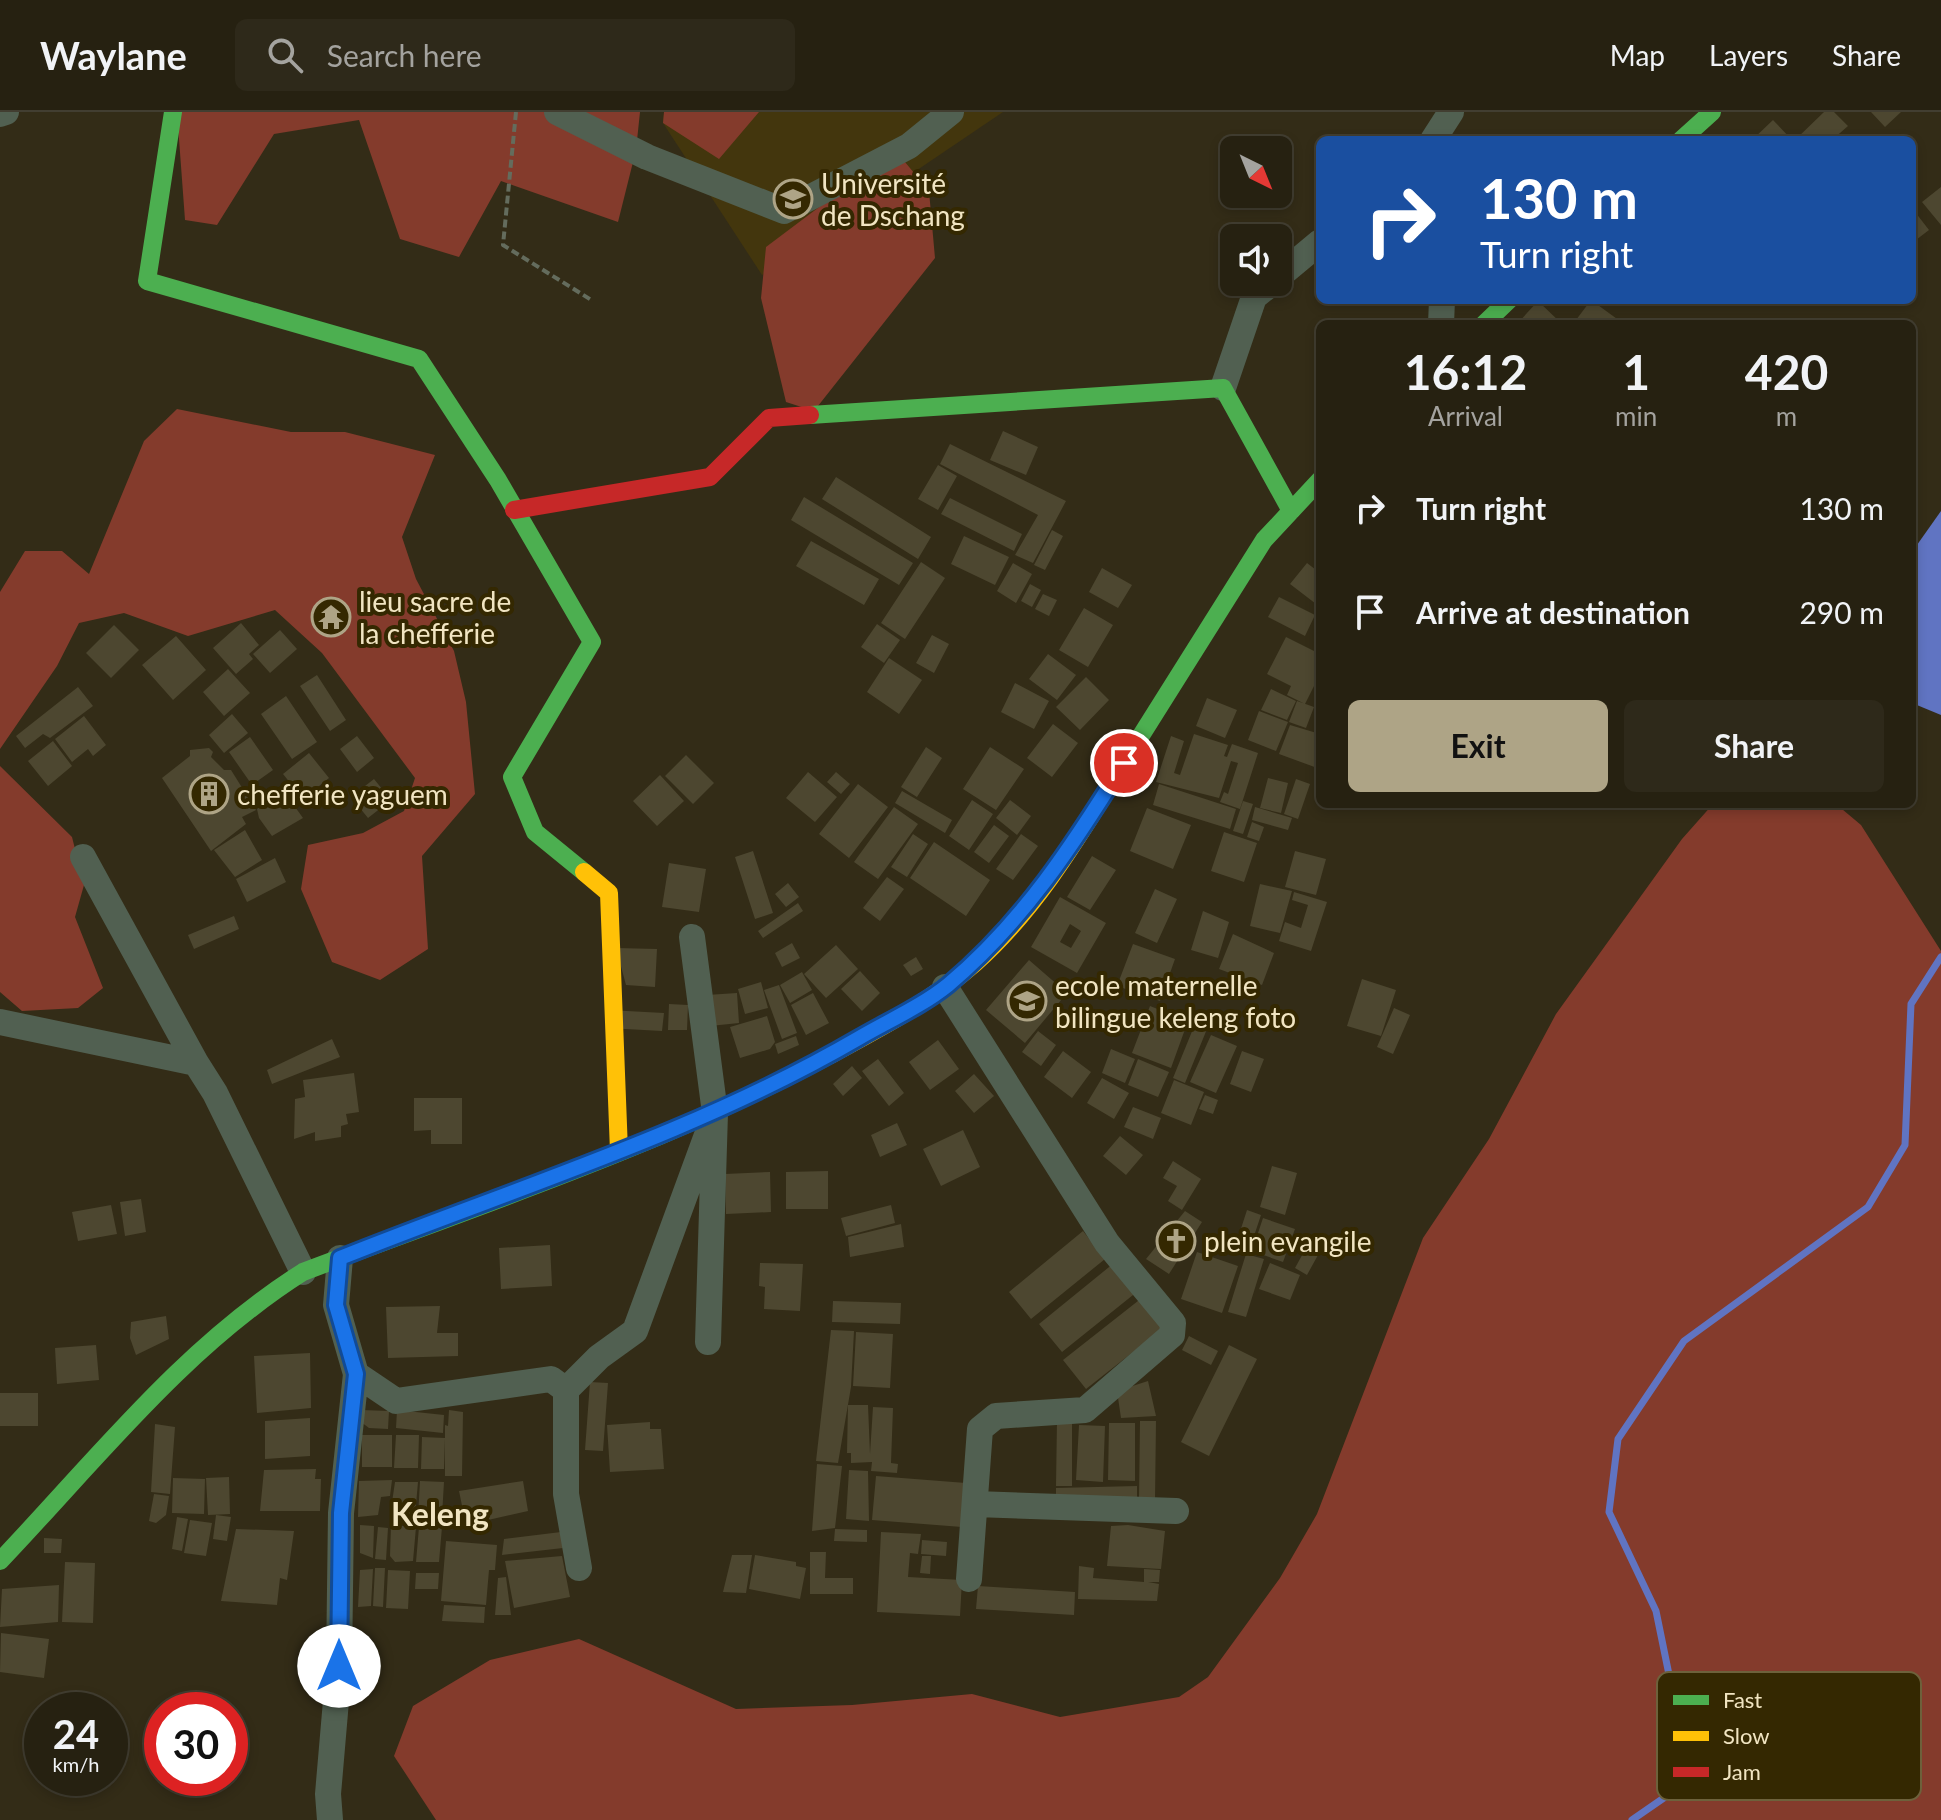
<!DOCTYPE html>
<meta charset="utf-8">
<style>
:root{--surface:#262111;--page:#2e291a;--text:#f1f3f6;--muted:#a4a39f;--line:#423e31;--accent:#aea486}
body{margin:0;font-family:Lato,sans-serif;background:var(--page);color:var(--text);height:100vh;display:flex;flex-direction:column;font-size:30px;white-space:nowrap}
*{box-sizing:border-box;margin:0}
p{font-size:26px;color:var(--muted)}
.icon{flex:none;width:44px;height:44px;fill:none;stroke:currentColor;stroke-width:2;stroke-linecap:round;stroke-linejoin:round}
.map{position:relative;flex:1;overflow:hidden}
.details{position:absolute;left:1316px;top:208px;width:600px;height:488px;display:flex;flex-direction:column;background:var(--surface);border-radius:12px;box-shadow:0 4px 12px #0003,0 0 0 2px var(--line)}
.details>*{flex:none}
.top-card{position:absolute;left:1316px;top:24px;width:600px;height:168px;border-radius:12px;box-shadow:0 4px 12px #0003,0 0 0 2px var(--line);background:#1a4fa0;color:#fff;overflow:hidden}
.needle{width:52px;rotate:137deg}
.controls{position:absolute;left:1220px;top:24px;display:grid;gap:16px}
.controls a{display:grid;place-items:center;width:72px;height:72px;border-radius:12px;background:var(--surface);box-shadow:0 4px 12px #0003,0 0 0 2px var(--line);font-size:40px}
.speed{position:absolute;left:24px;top:1580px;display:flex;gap:16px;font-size:40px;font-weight:700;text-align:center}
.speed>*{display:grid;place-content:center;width:104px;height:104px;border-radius:50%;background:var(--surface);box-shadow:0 4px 12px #0003,0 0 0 2px var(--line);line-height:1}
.speed small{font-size:20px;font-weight:400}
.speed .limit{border:12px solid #d22;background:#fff;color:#111}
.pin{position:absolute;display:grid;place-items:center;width:68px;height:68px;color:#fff;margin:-34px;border:4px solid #fff;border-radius:50%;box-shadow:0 2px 8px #0007}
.me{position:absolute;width:88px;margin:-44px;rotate:0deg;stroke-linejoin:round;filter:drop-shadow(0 0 6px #0008)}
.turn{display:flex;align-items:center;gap:28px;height:168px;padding:0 32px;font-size:36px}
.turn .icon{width:104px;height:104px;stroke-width:2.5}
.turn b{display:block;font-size:56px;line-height:68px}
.eta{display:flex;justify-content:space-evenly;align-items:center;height:136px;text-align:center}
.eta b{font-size:48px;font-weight:700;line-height:56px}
.primary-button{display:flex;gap:16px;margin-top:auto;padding:16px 32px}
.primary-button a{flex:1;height:92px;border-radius:12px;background:var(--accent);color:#111;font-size:32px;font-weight:700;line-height:92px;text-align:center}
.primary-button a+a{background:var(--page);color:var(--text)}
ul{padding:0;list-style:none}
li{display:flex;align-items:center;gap:24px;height:104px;padding:0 32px}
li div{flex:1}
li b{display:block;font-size:30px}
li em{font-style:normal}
header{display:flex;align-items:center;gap:48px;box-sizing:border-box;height:112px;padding:0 40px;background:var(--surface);border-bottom:2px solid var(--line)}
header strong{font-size:38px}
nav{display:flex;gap:44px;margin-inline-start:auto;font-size:28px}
.search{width:560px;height:72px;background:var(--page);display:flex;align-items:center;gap:20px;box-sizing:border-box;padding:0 28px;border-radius:12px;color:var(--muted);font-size:30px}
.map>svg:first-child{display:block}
</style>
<header>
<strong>Waylane</strong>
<div class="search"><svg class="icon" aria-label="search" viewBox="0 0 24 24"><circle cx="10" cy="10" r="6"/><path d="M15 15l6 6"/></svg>Search here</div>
<nav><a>Map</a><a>Layers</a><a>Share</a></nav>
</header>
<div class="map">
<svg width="1941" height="1708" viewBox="0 0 1941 1708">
<rect width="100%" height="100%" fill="#332c17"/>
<path fill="#43360d" d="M664,0H1003L762,163L663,11Z"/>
<path fill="#843b2c" d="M177,0H640L636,38L618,110L501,69L459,145L400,127L359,8L274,22L217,113L185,108Z
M664,0H759L719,47L663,11Z
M895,38L929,79L935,146L814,299L786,290L761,186L766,135Z
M177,297L291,320H345L435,343L402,425L416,467L454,539L466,590L475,682L422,744L428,837L380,868L332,850L301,777L308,733L363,721L404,699L415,666L322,541L275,498L188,524L124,501L79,511L57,554L0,637V480L25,439H62L89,462L144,329Z
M0,654L72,725L84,773L75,805L103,876L78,896L22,899L0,880Z
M1713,692H1836L1861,713L1941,839V1708H436L394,1644L413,1594L490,1548L579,1527L736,1597L852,1593L972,1582L1060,1605L1179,1585L1208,1565L1280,1466L1317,1402L1423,1126L1489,1027L1556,902L1682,727Z"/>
<path fill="#6074c2" d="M1941,399V603L1912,591V440Z"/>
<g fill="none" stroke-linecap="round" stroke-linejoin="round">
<path stroke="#6074c2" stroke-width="7" d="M1632,1708L1684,1672L1675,1592L1656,1499L1609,1400L1618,1327L1684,1229L1868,1095L1905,1033L1911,892L1941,845"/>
</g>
<path fill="#4d4730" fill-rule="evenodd" d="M1824,0H1834L1848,14L1832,28H1795Z
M1871,0H1901L1885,15Z
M1773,8L1792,28H1752Z
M1941,75V113L1922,90Z
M1912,96L1929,118L1912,131Z
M1591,188L1624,212H1573Z
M1538,189L1562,212H1517Z
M1003,319L1038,335L1026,363L990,348Z
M950,332L1066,389L1033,451L1015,443L1038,403L940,352Z
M938,353L957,364L938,398L918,387Z
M836,365L931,425L918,447L822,387Z
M804,385L913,451L899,473L791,408Z
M950,386L1022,422L1014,439L941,402Z
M1052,418L1063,424L1045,458L1034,453Z
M964,424L1009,445L995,473L951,452Z
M811,429L879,467L864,493L796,454Z
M921,450L945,466L905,527L881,511Z
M1013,451L1032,462L1016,491L997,479Z
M1307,451L1320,461V495L1290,472Z
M1102,456L1132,473L1118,496L1089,480Z
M1030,472L1041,478L1032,495L1021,489Z
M1043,482L1057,488L1049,504L1035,497Z
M1279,485L1315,503L1305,524L1268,505Z
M1084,496L1113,513L1088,555L1059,538Z
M241,511L259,533L249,542L253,547L236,562L213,536Z
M877,512L900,528L884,551L861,535Z
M114,513L139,538L111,566L86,541Z
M280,518L297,537L270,561L253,542Z
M932,523L949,532L934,561L916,551Z
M176,524L206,558L173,588L142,553Z
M1286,525L1320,542V562L1305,592L1287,583L1291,574L1267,562Z
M1048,542L1076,563L1057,588L1029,567Z
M889,546L922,568L899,602L867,580Z
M228,557L250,581L224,604L203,580Z
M317,563L346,608L330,619L300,574Z
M1086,565L1109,588L1080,618L1056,595Z
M1015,571L1049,589L1034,617L1001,600Z
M78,575L93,594L50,626L43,622L25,636L16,624Z
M1271,577L1296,589L1287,608L1261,598Z
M286,584L317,630L292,647L261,602Z
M1207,586L1237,598L1225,626L1196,614Z
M1297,589L1314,595L1306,616L1289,610Z
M1259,599L1288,610L1276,639L1248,628Z
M232,602L248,621L224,641L209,623Z
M84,604L106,633L93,644L88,637L72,650L55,627Z
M1053,612L1078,631L1052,665L1027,646Z
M1290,613L1320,622V657L1279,642Z
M1194,622L1228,633L1224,644L1227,645L1232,632L1258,641L1240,697L1220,690L1224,680L1228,682L1238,651L1231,649L1219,686L1156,670L1171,624L1184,629L1174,661L1180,663Z
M357,624L374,646L357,660L340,637Z
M250,625L273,658L252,673L229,640Z
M53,629L72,654L48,674L28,649Z
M926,635L942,646L917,685L901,675Z
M990,635L1024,657L996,698L963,677Z
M209,636L213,640L211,645L224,658H231L256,698L242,705L246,712L211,739L162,666L190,644V638Z
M309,641L329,666L303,687L283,662Z
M686,643L714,671L693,692L665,664Z
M808,660L837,685L815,710L786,686Z
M836,660L850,672L841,682L827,670Z
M660,663L684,689L657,714L633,689Z
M1268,666L1288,671L1281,701L1260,696Z
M374,667L391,688L368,706L351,685Z
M1296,667L1310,672L1298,707L1284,702Z
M858,672L888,695L849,746L819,722Z
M1159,672L1236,697L1230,717L1153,693Z
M283,678L303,706L272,724L259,706L257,697Z
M902,679L952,708L945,721L895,691Z
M972,688L993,702L969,738L949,724Z
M1010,688L1031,704L1017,723L996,706Z
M1243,689L1253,692L1243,722L1233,719Z
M894,695L918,712L878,767L854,750Z
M1255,695L1292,706L1288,718L1252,708Z
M1147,696L1191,713L1173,757L1130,739Z
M1252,710L1264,715L1259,729L1247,725Z
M994,713L1009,724L989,751L974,740Z
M245,718L262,748L235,765L214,738Z
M1224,720L1257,731L1244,770L1211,759Z
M913,722L928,732L907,765L891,755Z
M1021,722L1038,734L1013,768L996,757Z
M934,730L990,768L966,804L910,766Z
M753,739L773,801L755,807L735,745Z
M1295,739L1326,747L1316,783L1285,775Z
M1092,744L1116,758L1090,798L1067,785Z
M275,746L286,770L247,790L236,767Z
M669,751L706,757L699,800L662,795Z
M887,765L904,777L880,809L863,796Z
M788,771L799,785L786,795L775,782Z
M1260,772L1292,779L1280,821L1250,814Z
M1155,777L1177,787L1157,831L1135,821Z
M1294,780L1327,790L1311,839L1279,829L1285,810L1301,816L1308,793L1292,788Z
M1060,785L1106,811L1077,861L1031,835ZM1070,812L1081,819L1071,836L1060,830Z
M798,791L803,799L763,826L758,819Z
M1203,799L1229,810L1218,846L1191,838Z
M234,804L239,817L194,837L188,823Z
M1233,822L1274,841L1262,873L1219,857Z
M792,831L800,846L782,855L775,841Z
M1133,832L1175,847L1160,889L1117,874Z
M836,833L858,857L826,886L804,862Z
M616,836L657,837L655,875L626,873Z
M916,845L923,857L911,864L903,853Z
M1029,848L1067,881L1025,931L986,898Z
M860,859L880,881L862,899L841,877Z
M802,860L812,878L790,891L780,873Z
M1362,867L1396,878L1381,924L1347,914Z
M761,870L768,896L745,902L738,877Z
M779,873L797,921L782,927L764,878Z
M737,881L739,911L710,914L707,883Z
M813,881L829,911L806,923L791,893Z
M669,892L688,893L687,918H668Z
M1150,894L1188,909L1171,956L1132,941Z
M1394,896L1410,903L1393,942L1377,935Z
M608,898L664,901L662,919L607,916Z
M767,904L775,930L770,937L740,946L730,915Z
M1195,912L1207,917L1185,971L1173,966Z
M1038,919L1056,933L1041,954L1022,940Z
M1211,923L1237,934L1216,981L1190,970Z
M796,924L799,933L778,942L775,932Z
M332,927L340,945L272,972L267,958Z
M938,928L959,957L930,978L909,950Z
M1111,937L1135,947L1125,971L1102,961Z
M1063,939L1091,960L1072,986L1044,965Z
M1242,939L1264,947L1251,980L1230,972Z
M878,947L904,981L889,994L862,959Z
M1138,947L1169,960L1158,985L1128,973Z
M852,954L862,966L843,984L833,972Z
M354,961L359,1000L346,1002L348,1012L341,1014V1025L315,1029V1020L294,1027L295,987L305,985L303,968Z
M974,962L994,984L974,1001L955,979Z
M1102,966L1129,981L1114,1007L1087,991Z
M1174,968L1204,980L1191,1013L1161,1001Z
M1205,983L1218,988L1213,1002L1199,997Z
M414,986H462V1032H431V1018L414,1019Z
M1133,995L1161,1006L1153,1027L1124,1015Z
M897,1011L907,1033L880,1045L871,1023Z
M963,1018L980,1055L941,1074L923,1037Z
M1120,1024L1143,1043L1126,1063L1103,1044Z
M1173,1049L1201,1067L1182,1098L1168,1089L1177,1074L1163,1066Z
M1272,1054L1297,1061L1285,1103L1260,1095Z
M828,1059V1097H786V1060Z
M770,1060L771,1100L726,1102L725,1062Z
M141,1087L146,1120L125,1124L120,1090Z
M111,1093L117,1122L78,1129L72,1100Z
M891,1093L895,1111L846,1124L841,1106Z
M1247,1098L1261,1103L1249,1139L1235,1135Z
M1185,1099L1202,1110L1169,1162L1146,1147Z
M1263,1106L1295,1117L1283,1150L1252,1139Z
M901,1112L904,1135L850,1145L848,1125Z
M1083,1119L1105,1147L1031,1207L1009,1180Z
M550,1133L552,1174L501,1177L499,1136Z
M1306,1136L1318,1143L1307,1163L1295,1156Z
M1197,1140L1238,1154L1222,1201L1181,1187Z
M1246,1142L1264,1147L1246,1205L1228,1200Z
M760,1151L803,1152L800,1199L764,1197L765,1175L759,1174Z
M1114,1151L1138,1179L1062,1240L1039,1212Z
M1270,1151L1300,1163L1290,1188L1259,1177Z
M1143,1185L1166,1214L1086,1277L1063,1248Z
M833,1189L901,1191L900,1212L832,1210Z
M440,1194L437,1221H458V1244L388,1246L386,1195Z
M166,1204L169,1227L136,1243L130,1226L131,1210Z
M831,1218L854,1219L851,1275L838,1351L816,1349Z
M856,1220L893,1222L890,1276L853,1274Z
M1189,1224L1218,1239L1211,1253L1182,1238Z
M96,1233L99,1268L57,1272L55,1236Z
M1229,1233L1257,1247L1209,1344L1181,1330Z
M310,1241L311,1296L257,1301L254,1244Z
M1148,1269L1156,1304L1121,1306L1117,1279Z
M590,1270L608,1271L603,1339L585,1338Z
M0,1281H38V1314H0Z
M848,1293H868L870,1342L873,1295L893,1296L891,1351L898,1352L897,1361L871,1359L872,1350L851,1351V1341H847Z
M361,1298L389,1299L388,1317L369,1316L361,1310Z
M397,1298L444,1303L443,1321L396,1316Z
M449,1298L463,1300L462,1364H445V1313L448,1314Z
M310,1306V1344L265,1347V1309Z
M1057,1308H1072V1374H1056Z
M1140,1309H1156L1155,1388H1139Z
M650,1310V1317H661L664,1357L610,1360L607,1313Z
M1109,1311H1135V1369L1108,1368Z
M155,1312L175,1315L170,1382L151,1380Z
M1079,1313L1105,1314L1103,1370L1076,1368Z
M362,1323H392V1355H362Z
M396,1323H419L418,1356H394Z
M422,1325L445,1326L444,1357H421Z
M817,1352L842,1354L835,1416L812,1419Z
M316,1357L315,1367H321L320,1399H260L264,1358Z
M849,1358L868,1359L869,1409L846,1407Z
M876,1364L966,1371L962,1415L872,1408Z
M229,1365L230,1402L208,1403L206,1366Z
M173,1366L205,1367L204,1402L172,1401Z
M392,1368L390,1384L381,1385L378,1403L358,1405L359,1369Z
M420,1369L444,1370L442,1404L418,1405Z
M523,1369L528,1399L466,1413L459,1379Z
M395,1370H418L415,1404H390Z
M1137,1374V1387L1056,1389V1376Z
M154,1382L169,1384L166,1403L156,1411L149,1409Z
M216,1403L231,1405L227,1429L213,1427Z
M177,1405L188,1407L182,1439L172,1437Z
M190,1408L212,1411L206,1444L184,1441Z
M360,1413L374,1414L373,1446L360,1441Z
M391,1413L416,1415L413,1449L395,1450L390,1444Z
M1128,1413L1165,1419L1161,1457L1107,1454L1111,1414Z
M378,1415L388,1416L386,1448L375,1447Z
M419,1415H442L439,1450H416Z
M236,1417L294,1419L287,1468L280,1466L277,1493L221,1489Z
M835,1417L867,1418V1430L834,1429Z
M561,1420L563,1436L502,1443L504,1427Z
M881,1420L921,1422L918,1442L910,1441L908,1465L962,1468L960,1504L877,1500Z
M44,1426L62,1427L61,1441H44Z
M922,1428L947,1430L946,1444L921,1442Z
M446,1429L497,1433L495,1458H489L486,1493L441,1489Z
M810,1440H826L825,1466H853V1482H810Z
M732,1443H752L746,1481L723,1480Z
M755,1443L796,1450V1454L806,1456L800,1487L749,1477Z
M562,1444L570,1485L514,1496L505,1449Z
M922,1444H931L930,1462L920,1461Z
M65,1450L95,1451L93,1511L62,1510Z
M1079,1454L1094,1456L1093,1466L1144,1470V1457L1160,1458L1159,1470H1148L1159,1472L1157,1489L1078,1487Z
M375,1456H385L383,1495L373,1494Z
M373,1457L371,1494L358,1495L360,1458Z
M388,1458L410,1459L408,1497L386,1496Z
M416,1461H439L438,1477H415Z
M506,1465L511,1503H495L498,1466Z
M59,1473L58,1510L0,1515L2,1477Z
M978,1474L1075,1480L1074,1503L976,1497Z
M444,1493L485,1495L484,1511L442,1509Z
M1,1521L49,1527L44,1566L0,1560Z"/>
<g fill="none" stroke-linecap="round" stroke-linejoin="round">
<path stroke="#646c5d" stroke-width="4" stroke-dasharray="8 4" stroke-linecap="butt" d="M516,0L503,133L593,189"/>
<path stroke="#516051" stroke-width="26" d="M557,0L647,45L784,99L909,34L951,0
M0,2L6,0
M1433,28L1451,0
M1278,165L1320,130
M1441,212L1442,188
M1223,276L1254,185L1273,170
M83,745L196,951
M692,825L715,1001L708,1230
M945,875L1107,1131L1173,1211L1172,1223L1085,1298L996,1304L980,1317L969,1467
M0,910L196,951L215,981L303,1160
M356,1262L396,1289L551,1267L566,1278V1382L579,1456
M566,1278L599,1245L635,1219L707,1023
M975,1392L1176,1399
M330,1708L328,1682L339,1554L341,1401L356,1262L336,1193L340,1146"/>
<path stroke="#4caf50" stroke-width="18" d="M173,0L147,169L419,247L498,368L592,530L512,665L535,720L584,760
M1681,28L1712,0
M1484,212L1509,188
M810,303L1223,276L1291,399
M1125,649L1264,428L1320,368
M0,1449C97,1347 183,1236 303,1160C480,1093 663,1033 830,943"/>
<path stroke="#ffc107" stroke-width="18" d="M584,760L609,781L619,1039
M830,943C880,916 933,888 975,851C1039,794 1081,720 1125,649"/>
<path stroke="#c62828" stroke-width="18" d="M514,398L710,365L769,306L810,303"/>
</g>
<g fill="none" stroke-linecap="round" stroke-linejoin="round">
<g stroke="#114b97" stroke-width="20">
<path id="route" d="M339,1554L341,1401L356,1262L336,1193L340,1146C515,1076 696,1021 859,926C888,909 922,894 948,873C1023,810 1073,733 1124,651"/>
</g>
<use href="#route" stroke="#1a73e8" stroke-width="14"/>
</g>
<defs>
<g id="university-ring" transform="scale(2)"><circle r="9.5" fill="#342801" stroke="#aea486" stroke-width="1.5"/><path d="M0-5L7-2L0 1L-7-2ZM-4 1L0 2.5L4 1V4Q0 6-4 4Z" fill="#aea486"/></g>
<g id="temple-ring" transform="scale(2)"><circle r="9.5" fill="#342801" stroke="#aea486" stroke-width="1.5"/><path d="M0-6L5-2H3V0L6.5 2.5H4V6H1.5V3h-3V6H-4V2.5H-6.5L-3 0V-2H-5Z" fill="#aea486"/></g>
<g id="building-ring" transform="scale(2)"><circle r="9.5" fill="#342801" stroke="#aea486" stroke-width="1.5"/><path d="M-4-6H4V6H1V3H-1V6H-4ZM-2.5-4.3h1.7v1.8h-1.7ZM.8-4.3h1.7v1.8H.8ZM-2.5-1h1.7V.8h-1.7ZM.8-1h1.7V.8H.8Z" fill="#aea486"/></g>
<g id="school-ring" transform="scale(2)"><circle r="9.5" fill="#342801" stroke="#aea486" stroke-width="1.5"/><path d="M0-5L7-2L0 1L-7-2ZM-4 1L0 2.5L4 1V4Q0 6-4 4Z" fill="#aea486"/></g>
<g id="church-ring" transform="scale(2)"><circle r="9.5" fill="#342801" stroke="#aea486" stroke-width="1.5"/><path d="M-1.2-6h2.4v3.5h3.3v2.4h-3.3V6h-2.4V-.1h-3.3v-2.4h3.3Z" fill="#aea486"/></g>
</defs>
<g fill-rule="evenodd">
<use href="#university-ring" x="793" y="87"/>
<use href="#temple-ring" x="331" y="505"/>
<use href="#building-ring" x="209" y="682"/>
<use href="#school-ring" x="1027" y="889"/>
<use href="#church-ring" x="1176" y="1129"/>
</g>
<g text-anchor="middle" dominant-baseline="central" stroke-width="8" stroke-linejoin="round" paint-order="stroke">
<g font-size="28" fill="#f1e5c2" stroke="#342801" text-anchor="start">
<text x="821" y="71">Université<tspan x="821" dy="32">de Dschang</tspan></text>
<text x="359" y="489">lieu sacre de<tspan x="359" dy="32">la chefferie</tspan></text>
<text x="237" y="682">chefferie yaguem</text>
<text x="1055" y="873">ecole maternelle<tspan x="1055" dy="32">bilingue keleng foto</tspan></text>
<text x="1204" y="1129">plein evangile</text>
</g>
<g font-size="32" font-weight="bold" fill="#f1e5c2" stroke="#342801">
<text x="440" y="1401">Keleng</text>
</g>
</g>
<rect x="1657" y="1560" width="264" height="128" rx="12" fill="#342801" stroke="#6d613b" stroke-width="2"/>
<rect x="1673" y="1583" width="36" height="10" fill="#4caf50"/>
<rect x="1673" y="1619" width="36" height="10" fill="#ffc107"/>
<rect x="1673" y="1655" width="36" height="10" fill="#c62828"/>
<g font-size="22" fill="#f1e5c2">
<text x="1723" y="1596">Fast</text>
<text x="1723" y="1632">Slow</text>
<text x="1723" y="1668">Jam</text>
</g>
</svg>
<div class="controls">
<a><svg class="needle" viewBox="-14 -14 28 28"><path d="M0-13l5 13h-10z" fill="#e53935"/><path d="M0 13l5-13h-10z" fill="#a4a39f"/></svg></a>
<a><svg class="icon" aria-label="sound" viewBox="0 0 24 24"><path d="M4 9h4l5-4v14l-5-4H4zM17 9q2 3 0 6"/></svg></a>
</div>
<div class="speed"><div>24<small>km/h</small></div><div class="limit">30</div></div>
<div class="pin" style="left:1124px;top:651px;background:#d93025"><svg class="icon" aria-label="arrive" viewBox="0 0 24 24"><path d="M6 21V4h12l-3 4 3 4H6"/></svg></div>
<svg class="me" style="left:339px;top:1554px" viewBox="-20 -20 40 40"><circle r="19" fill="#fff"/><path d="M0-13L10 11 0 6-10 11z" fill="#1a73e8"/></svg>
<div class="top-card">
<div class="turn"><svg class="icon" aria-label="right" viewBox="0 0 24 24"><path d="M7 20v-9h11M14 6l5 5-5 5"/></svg><div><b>130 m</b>Turn right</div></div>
</div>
<section class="details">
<div class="eta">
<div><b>16:12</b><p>Arrival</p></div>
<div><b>1</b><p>min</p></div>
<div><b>420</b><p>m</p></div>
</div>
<ul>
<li><svg class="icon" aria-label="right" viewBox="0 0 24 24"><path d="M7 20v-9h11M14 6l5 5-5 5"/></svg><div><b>Turn right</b></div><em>130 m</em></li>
<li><svg class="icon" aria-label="arrive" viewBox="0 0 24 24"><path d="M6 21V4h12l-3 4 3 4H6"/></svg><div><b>Arrive at destination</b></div><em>290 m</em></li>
</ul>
<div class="primary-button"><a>Exit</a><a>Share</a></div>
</section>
</div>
